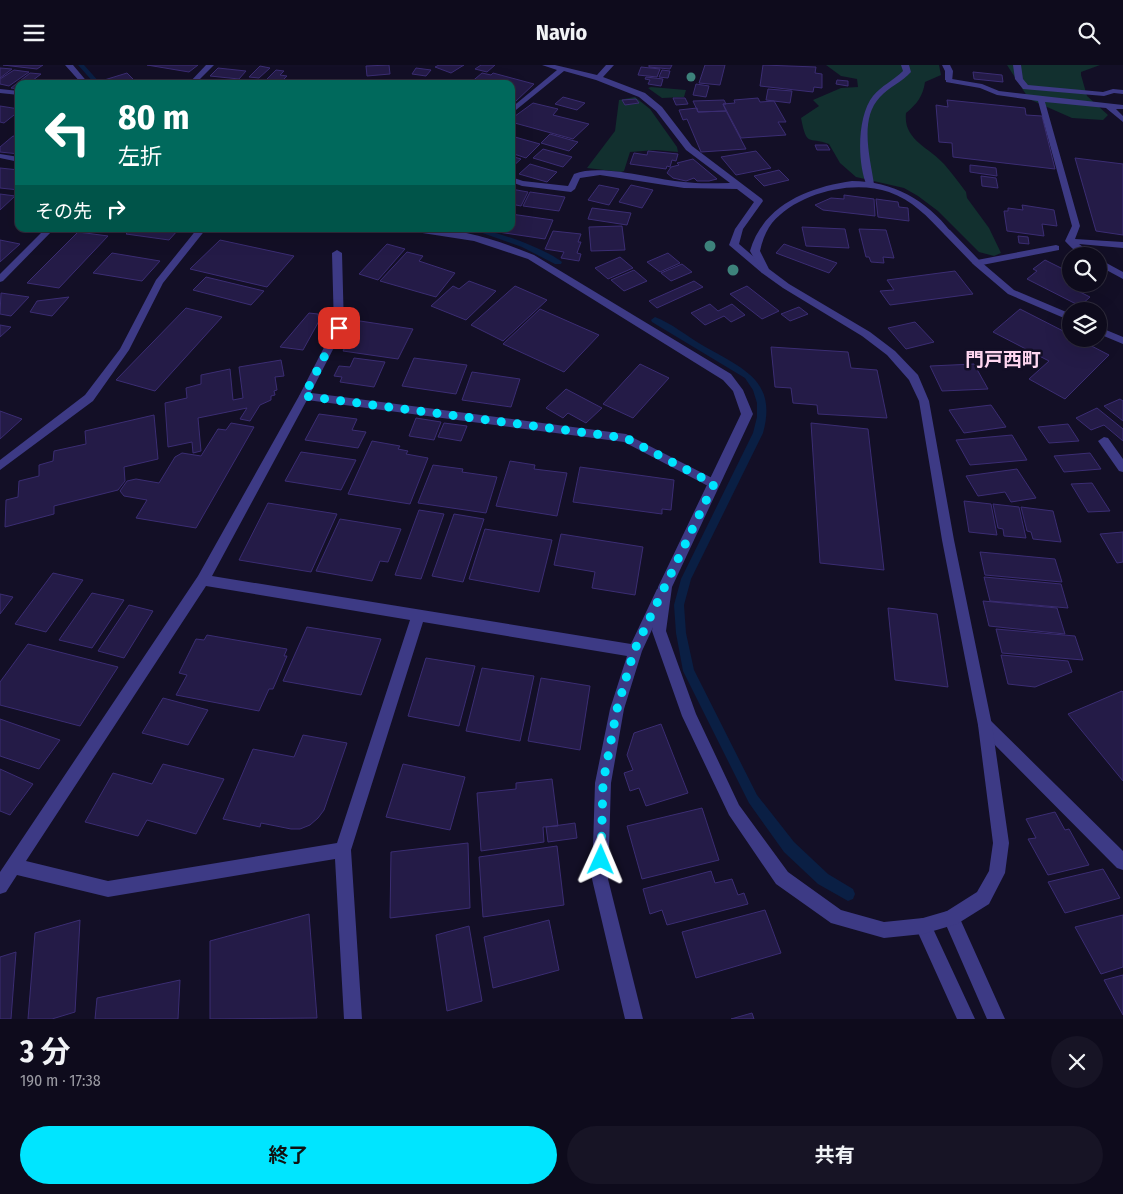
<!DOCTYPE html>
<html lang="ja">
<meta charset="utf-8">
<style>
:root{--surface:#0e0b1c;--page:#171425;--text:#f1f3f6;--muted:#9b9ba3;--line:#2e2b3b;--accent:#00e5ff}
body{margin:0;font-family:"Fira Sans Condensed","Noto Sans JP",sans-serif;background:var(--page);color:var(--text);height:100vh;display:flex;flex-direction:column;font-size:19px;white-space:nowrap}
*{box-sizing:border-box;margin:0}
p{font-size:16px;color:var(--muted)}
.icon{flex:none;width:28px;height:28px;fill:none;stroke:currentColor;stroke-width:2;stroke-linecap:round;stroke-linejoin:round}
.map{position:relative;height:954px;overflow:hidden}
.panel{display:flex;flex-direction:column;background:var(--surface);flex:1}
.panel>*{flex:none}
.hud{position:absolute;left:15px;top:15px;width:500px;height:152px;border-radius:10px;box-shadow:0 5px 20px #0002,0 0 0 1px var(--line);background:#00695c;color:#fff;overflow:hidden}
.fabs{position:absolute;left:1062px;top:182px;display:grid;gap:10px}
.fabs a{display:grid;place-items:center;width:45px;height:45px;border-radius:50%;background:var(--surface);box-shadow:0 5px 20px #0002,0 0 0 1px var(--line);font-size:25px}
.pin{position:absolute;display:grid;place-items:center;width:42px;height:42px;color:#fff;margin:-21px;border-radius:10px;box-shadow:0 2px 8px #0006}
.me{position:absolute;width:55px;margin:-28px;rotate:1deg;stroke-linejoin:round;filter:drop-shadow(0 0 4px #0008)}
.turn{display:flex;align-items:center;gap:18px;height:105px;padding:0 20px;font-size:22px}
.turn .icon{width:65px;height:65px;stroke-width:2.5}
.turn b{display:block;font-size:35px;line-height:42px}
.then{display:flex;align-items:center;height:48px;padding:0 20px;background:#0003;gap:10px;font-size:19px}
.round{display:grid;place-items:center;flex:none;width:52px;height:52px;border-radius:26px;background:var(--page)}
.headline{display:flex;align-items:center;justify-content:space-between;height:85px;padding:0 20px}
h1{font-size:30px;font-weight:700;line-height:38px}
.primary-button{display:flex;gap:10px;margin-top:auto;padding:10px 20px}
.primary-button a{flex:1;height:58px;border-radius:30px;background:var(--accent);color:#111;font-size:20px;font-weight:700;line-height:58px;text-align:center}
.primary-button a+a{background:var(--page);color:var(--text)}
header{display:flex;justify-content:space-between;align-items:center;height:65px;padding:0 20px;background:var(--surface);font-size:22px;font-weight:700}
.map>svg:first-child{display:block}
</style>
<header><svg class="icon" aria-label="menu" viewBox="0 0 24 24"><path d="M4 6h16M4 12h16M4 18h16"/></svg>Navio<svg class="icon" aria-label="search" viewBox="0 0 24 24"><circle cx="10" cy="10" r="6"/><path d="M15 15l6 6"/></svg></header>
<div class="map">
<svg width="1123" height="954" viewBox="0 0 1123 954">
<rect width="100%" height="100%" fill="#130f26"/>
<path fill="#12302f" d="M826,0H939L941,10L925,17C923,31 917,39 906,48C903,75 929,82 944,99C952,108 959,118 966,127L967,133L989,163L1001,188L994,191L979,187L938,146L918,131L904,123L856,112L840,98L829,79C808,71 807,83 801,53L819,41L813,35L841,23L858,22L857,14L841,11Z
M1007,0H1100L1081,7V10L1087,31L1108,50L1103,55L1072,53L1029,34Z
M651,22L686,25L684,32L662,33L648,23Z
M635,32L650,44L677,82L678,87L656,85L630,87L624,106L621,107L587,103L615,66L619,35Z"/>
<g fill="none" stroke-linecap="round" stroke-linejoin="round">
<path fill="#0a1f44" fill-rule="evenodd" d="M78,0H84L101,19H95Z
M471,164C491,163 546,184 562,197L561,199H555L522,182Z
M655,252C671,258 687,271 702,280C741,303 778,314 763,368L691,514L684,540L686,568L694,605L757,730L794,777L828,809L853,824L855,829L853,834L848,836L818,819L784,787L749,738L683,606L676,568L674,540L681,514L753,368L757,352V338L753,325L745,313L652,257L651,255Z"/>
</g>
<path fill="#241b47" stroke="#3b2d73" d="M3,0H43L37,4Z
M147,0H198L189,7Z
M389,0L390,9L367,11L366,1Z
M439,0H464L451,8L435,2Z
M481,0H495L487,7L475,4Z
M649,0H672L670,4L649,2Z
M705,0H725L720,20L699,18Z
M763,0L816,2L815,8L822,9V23L814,22L813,27L760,21Z
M260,1L270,3L259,13L249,12Z
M641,2L660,4L657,12L638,10Z
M0,3L12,4L0,13Z
M218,3L246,6L239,14L210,11Z
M416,3L431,5L426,11L412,9Z
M14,5L29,7L9,21L0,19V14Z
M276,5L284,6L280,10L287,11L280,18L265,16Z
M662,5L670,6L668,13L659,12Z
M973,7L1002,10L1003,17L974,14Z
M30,8L41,9L28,19H19V24L11,23Z
M127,8L138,19H104L101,16Z
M482,8L491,10L493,8L534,19L516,36L511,34V19H469Z
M646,12L663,14L661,21L648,19L650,15L645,14Z
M837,15L848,16V21L836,19Z
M696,19L709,21L706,32L693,30Z
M768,24L792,26L790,38L766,35Z
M563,32L585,38L577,45L555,39Z
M673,33H685L688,39L676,40Z
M758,33L760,37L774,36L786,57H778L786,70L741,73L723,39L735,38L734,35Z
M636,34L639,38L625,40L622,35Z
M724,35L726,39H723L726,46L698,47L693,36Z
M947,35L1025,43L1026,50L1042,51L1055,104L953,92L952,78L939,77L936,40L948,42Z
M533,38L558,44L553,50L589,59L573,74L511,57V54Z
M0,41L19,44V46L4,58L0,57Z
M697,43L698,47L726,46L746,84L701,87L687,54L683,55L679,45Z
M550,69L578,77L569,86L541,78Z
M13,71L19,72V89L0,87V82Z
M515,72L540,79L526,93L511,88V76Z
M815,80H827L830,85H817Z
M543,84L572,92L563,102L533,93Z
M648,86L678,89L676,96L672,95L670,102L667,101L666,104L630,99L634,88L647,90Z
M756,86L771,103L736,110L721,92Z
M511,91L521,94L511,103Z
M1075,93L1123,99V170L1096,166Z
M693,94L717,114L709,116H697L694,113L686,116L673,113L667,108L671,102L679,100L677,98Z
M530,99L557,107L547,117L519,109Z
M970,100L996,103L997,111L970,107Z
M0,103L19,105V125L0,123Z
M779,105L789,115L764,121L754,111Z
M981,111L996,113L998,123L982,121Z
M599,120L619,124L609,140L588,135Z
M631,120L653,125L642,143L619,137Z
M511,124L528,127L521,141L511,139Z
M530,127L565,132L559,146L523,141Z
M0,129L15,131L0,145Z
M844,130L874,134L875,151L823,145L815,140L831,133L844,134Z
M876,134L898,137L899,142L908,143L909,156L878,152Z
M1022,140L1054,145L1057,161L1042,159L1044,171L1007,166L1004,146H1008V143L1023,145Z
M592,143L631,148L627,160L588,154Z
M511,149L553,155L545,174L498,167L500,164H511Z
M622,161L625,185L591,186L589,162Z
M802,162L845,164L849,183L806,181Z
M131,164H179L169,175L126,169Z
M859,164L886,165L894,193L883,192L884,198L871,197L869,192H866Z
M553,166L581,169L578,177H581L577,188L581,189L579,196L561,193L564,187L545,184Z
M78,167L108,171L59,223L27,218Z
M1018,171L1028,172L1029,179L1019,178Z
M0,175L20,179L0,197Z
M220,175L294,191L267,222L190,204Z
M387,179L405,184L378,215L359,209Z
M784,179L837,198L829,208L776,188Z
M407,187L423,191L419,196L455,208L436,232L380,216Z
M112,188L160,196L142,216L93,208Z
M668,188L680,198L660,207L647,197Z
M620,192L633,203L608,214L595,203Z
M1045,195L1071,208V219H1083L1076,225L1090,232L1080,241L1027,214L1037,206L1033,204Z
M682,199L692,207L671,216L661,208Z
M634,205L647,216L624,226L611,215Z
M955,206L973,229L890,240L880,226L894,225L887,215Z
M206,212L264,226L251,240L193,225Z
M469,216L496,226L466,255L431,241L453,221L459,224Z
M694,216L703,222L657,243L649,236Z
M515,221L547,235L503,276L471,260Z
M747,221L779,246L762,254L730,229Z
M1,228L29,232L11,251L0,249Z
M69,232L52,251L30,247L37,236Z
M710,239L718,246L732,239L745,250L731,257L724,251L705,260L691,248Z
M799,242L808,249L790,256L781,249Z
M186,243L222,252L155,326L116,315Z
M540,244L599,270L564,307L503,279Z
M1020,244L1071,270V274H1078L1109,290L1065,334L1029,314L1049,296L993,267Z
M309,248L318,249L319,256L303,285L280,282Z
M360,256L413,264L398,294L343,286Z
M915,257L934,277L906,284L888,263Z
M0,260L11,262L0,272Z
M771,282L848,287L851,303L877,305L887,353L818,349L817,340L793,338L791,323L775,322Z
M354,293L385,297L374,322L340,317L342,312L334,311L339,301L350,302Z
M414,293L467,300L456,329L402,321Z
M281,295L284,311L275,312L277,325L274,326L275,330L271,331V335L260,340L250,356L240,354L247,343L198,353L201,386L193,388L192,377L168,382L165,338L187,333L186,323L201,319V310L230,304L233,335L243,333L239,302Z
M640,299L669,313L633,353L603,339Z
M974,299L988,324L942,326L930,301Z
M472,307L520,314L511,342L462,335Z
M566,324L602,343L586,358L568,348L563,353L546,343Z
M1120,334L1123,336V356L1104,341Z
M991,340L1006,362L964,368L949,345Z
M1097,343L1123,364V376L1104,360L1091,365L1076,353Z
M0,346L22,354L0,374Z
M319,349L357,354L352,365L366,367L358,383L305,375Z
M154,350L158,394L124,402L125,416L118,425L54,441V449L5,462L6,435L18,432L19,416L39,411V400L53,396L54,386L86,379L85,366Z
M416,353L441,357L434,375L409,371Z
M231,358L254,362L196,463L136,453L147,435L124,431L120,426L127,416L136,414L159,418L175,392L182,388L201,391L218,364L226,365Z
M444,358L467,361L461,376L438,372Z
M811,358L868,364L884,505L820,498Z
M1068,359L1079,376L1049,378L1038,362Z
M1012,370L1027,395L970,400L956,375Z
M372,376L400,381L398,384L408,386L406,389L428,393L410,439L348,429Z
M301,387L356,395L341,425L285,416Z
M1090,388L1101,404L1064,407L1054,391Z
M510,396L535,400L534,404L567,408L557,451L496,441Z
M433,400L463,404L462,407L497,412L486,448L418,438Z
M580,402L674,415L671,445L662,444V449L573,437Z
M1017,404L1036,433L1011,437L1005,427L978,431L966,411Z
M1092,418L1110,446L1088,447L1071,419Z
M964,436L991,439L997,470L969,467Z
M268,438L337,449L311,507L239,495Z
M993,439L1019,442L1026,473L1004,471L1003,464L998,463Z
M1021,442L1053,446L1061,477L1033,474L1031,467L1027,466Z
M419,445L444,449L421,514L395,510Z
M454,449L484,454L463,517L432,511Z
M340,454L401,464L388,497L380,496L372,516L316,506Z
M485,464L552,475L539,527L469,514Z
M1123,467V497L1117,498L1100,469Z
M561,469L643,482L635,530L592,523L595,507L554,500Z
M980,487L1055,494L1062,517L985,510Z
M53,508L83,515L46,567L15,559Z
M984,512L1061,519L1068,543L990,536Z
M92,528L124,535L92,583L59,575Z
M0,529L13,532L0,549Z
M983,536L1057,543L1065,569L989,561Z
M129,540L153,546L124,593L98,586Z
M888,543L937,549L948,622L895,615Z
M307,562L381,574L361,630L283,616Z
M996,564L1075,571L1083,595L1002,588Z
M207,570L287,584L284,591H287L273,624H269L259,646L176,630L187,610L179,608L196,574L204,575Z
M28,579L118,602L80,661L0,640V617Z
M1001,590L1068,596L1072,607L1035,622L1008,619Z
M426,593L475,601L459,661L408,651Z
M482,603L534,611L520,676L466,666Z
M541,613L590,621L580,685L528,676Z
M1122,626L1123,627V716L1068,649Z
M163,633L208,645L188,680L142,668Z
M0,654L60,675L39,704L0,691Z
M661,659L688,728L646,741L639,723L630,726L624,708L633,705L627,690L634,668Z
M303,670L347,678L324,745L318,753L310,760L300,764H291L261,758L260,762L223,754L253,684L294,692Z
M163,699L224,714L196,769L147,755L138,771L85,757L113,708L152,719Z
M403,699L465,712L450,765L386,752Z
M0,704L33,719L10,750L0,746Z
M552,714L558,761L543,762L544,777L481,786L477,728L516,724V718Z
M702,743L719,795L642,814L627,761Z
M1055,747L1065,765L1069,764L1089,800L1048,810L1028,774L1036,773L1026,754Z
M575,758L577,773L548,777L546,762Z
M468,778L470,843L390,853L391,787Z
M557,781L564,840L483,852L479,792Z
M1103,804L1120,833L1065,848L1048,817Z
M711,806L715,818L732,814L738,830L744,828L748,839L667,860L662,845L650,849L643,824Z
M765,845L781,888L696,913L682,867Z
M309,849L317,953L210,954V876Z
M1123,850V902L1101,909L1075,862Z
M80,855L75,947L52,954H28L35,868Z
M549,855L559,905L493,923L484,872Z
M469,861L482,936L447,946L436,870Z
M16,887L11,954H0V892Z
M1123,910V950L1104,915Z
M180,915L178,954H95L97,933Z
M752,948L754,954H731Z"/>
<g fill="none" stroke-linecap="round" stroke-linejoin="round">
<path fill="#3d3a85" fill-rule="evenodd" d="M901,0H909L911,7C902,17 889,22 880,32C859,54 870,92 874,119L867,121C857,98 857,51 873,31C881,21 894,15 903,6Z
M1013,0H1021L1023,14L1028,20L1103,27L1113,24L1123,25V29L1114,28L1104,31L1023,24L1015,14Z
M946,13L982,19L999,26L1123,40V44H1116L1123,51V57L1106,43L1045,37L1080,161L1075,174L1123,177V183L1079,179L1095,191C1081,192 1074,186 1065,176L1072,161L1038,36L997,30L980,23L946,17Z
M1056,180L1059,181V185L977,201L972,198L977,195Z
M337,185L342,188L344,263L309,331L304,335L299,331L334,263L332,188Z
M1099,194L1123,207V214L1099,201Z
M1104,372L1108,373L1123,394V407L1119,406L1098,376Z
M951,845L957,847L1005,954H987L943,853L945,847Z
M923,853L929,855L975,954H957L915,861L917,855Z"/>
<path fill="#3d3a85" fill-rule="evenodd" d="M65,0H73L89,19H82Z
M206,0H214L195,19H188Z
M542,0H555L597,10L606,0H614L603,12L645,28L662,42L692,81L762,134L763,136L743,164L739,179L768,204V208H762L729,180L735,164L754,137L737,124L684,123L600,110L580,113L575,124L571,127L522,121L511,117V112L523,116L568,121L574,109C602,98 654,115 684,117C699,119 715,118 730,118L686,85L656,46L639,32L596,15L564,6L511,49V43L557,5Z
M942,0H950L953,6L952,17L945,15V6Z
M0,24L19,26V30L0,28Z
M0,89L19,92V97L0,93Z
M45,164H54L3,216L0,217V209Z
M197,164H206L163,218L129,285L93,336L0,405V395L85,330L120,284L156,215Z
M947,164L950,165L980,196L1014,225L1071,249V256L1008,229L974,200L944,169V165Z
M1099,262L1123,272V279L1099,269Z
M304,327L626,369L718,416L720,419L718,422H710L624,377L307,335L212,511L631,579L657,524L662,522L667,524L669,528L642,586L624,644L611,718L608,814L643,954H625L592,814L595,718L610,644L627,591L423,557L351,785L362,954H344L335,794L108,832L17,810L6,827L0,829V807L198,511L299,331ZM206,521L410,555L337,778L108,816L26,796Z
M985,653L990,655L1123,786V805L1117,803L980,665L978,660L980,655Z"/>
<path fill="#3d3a85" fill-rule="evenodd" d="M852,116C893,116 926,135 951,167L947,170L944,169C928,152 912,135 889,127C853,114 797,128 772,158C766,166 762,176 760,186L769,204L789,219L870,267L895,286L918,310L929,336L954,475L992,660L1009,778L1005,808L989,839L957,859L923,869L884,873L831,858L776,819L729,750L682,651L652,566L658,522L741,349L733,326L723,315L528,194L474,176L416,167L412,164C453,161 496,174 534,190L731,309L743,325L753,349L672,522L666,566L696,649L739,740L788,807L841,845L884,857L923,853L947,846L977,827L989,806L993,778L978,660L942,475L919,336L909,315L887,290L862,271L783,223L762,208L750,186C763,140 809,122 852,116Z"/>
</g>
<g fill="#3d827b">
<circle cx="691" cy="12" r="4.5"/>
<circle cx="710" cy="181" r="5.5"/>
<circle cx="733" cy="205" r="5.5"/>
</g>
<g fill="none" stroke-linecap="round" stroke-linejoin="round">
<path stroke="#00e5ff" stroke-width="9" stroke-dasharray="0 16.2" d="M339,263L304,331L626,373L714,419L634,586L617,644L603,718L601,795"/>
</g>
<g text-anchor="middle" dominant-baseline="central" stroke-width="5" stroke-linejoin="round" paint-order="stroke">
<g font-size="19" font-weight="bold" fill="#ffd6f0" stroke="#130f26">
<text x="1003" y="294">門戸西町</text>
</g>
</g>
</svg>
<div class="fabs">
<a><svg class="icon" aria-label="search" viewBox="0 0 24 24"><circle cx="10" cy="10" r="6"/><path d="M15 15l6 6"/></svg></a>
<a><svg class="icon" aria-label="layers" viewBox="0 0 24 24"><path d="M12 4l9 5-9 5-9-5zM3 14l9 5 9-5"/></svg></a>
</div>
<div class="pin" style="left:339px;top:263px;background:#d93025"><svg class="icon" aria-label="arrive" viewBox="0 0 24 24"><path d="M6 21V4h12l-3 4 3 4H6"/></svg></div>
<svg class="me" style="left:601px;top:795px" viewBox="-20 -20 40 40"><path d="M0-17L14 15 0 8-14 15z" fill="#00e5ff" stroke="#fff" stroke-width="4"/></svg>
<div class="hud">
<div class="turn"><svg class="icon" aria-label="left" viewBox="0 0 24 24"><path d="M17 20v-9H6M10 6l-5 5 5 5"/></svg><div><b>80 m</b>左折</div></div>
<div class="then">その先<svg class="icon" aria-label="right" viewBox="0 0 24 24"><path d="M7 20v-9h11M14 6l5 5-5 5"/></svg></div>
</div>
</div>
<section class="panel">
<div class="headline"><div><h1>3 分</h1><p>190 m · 17:38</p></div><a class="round"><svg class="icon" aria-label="close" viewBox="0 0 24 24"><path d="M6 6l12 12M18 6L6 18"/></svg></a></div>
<div class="primary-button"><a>終了</a><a>共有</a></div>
</section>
